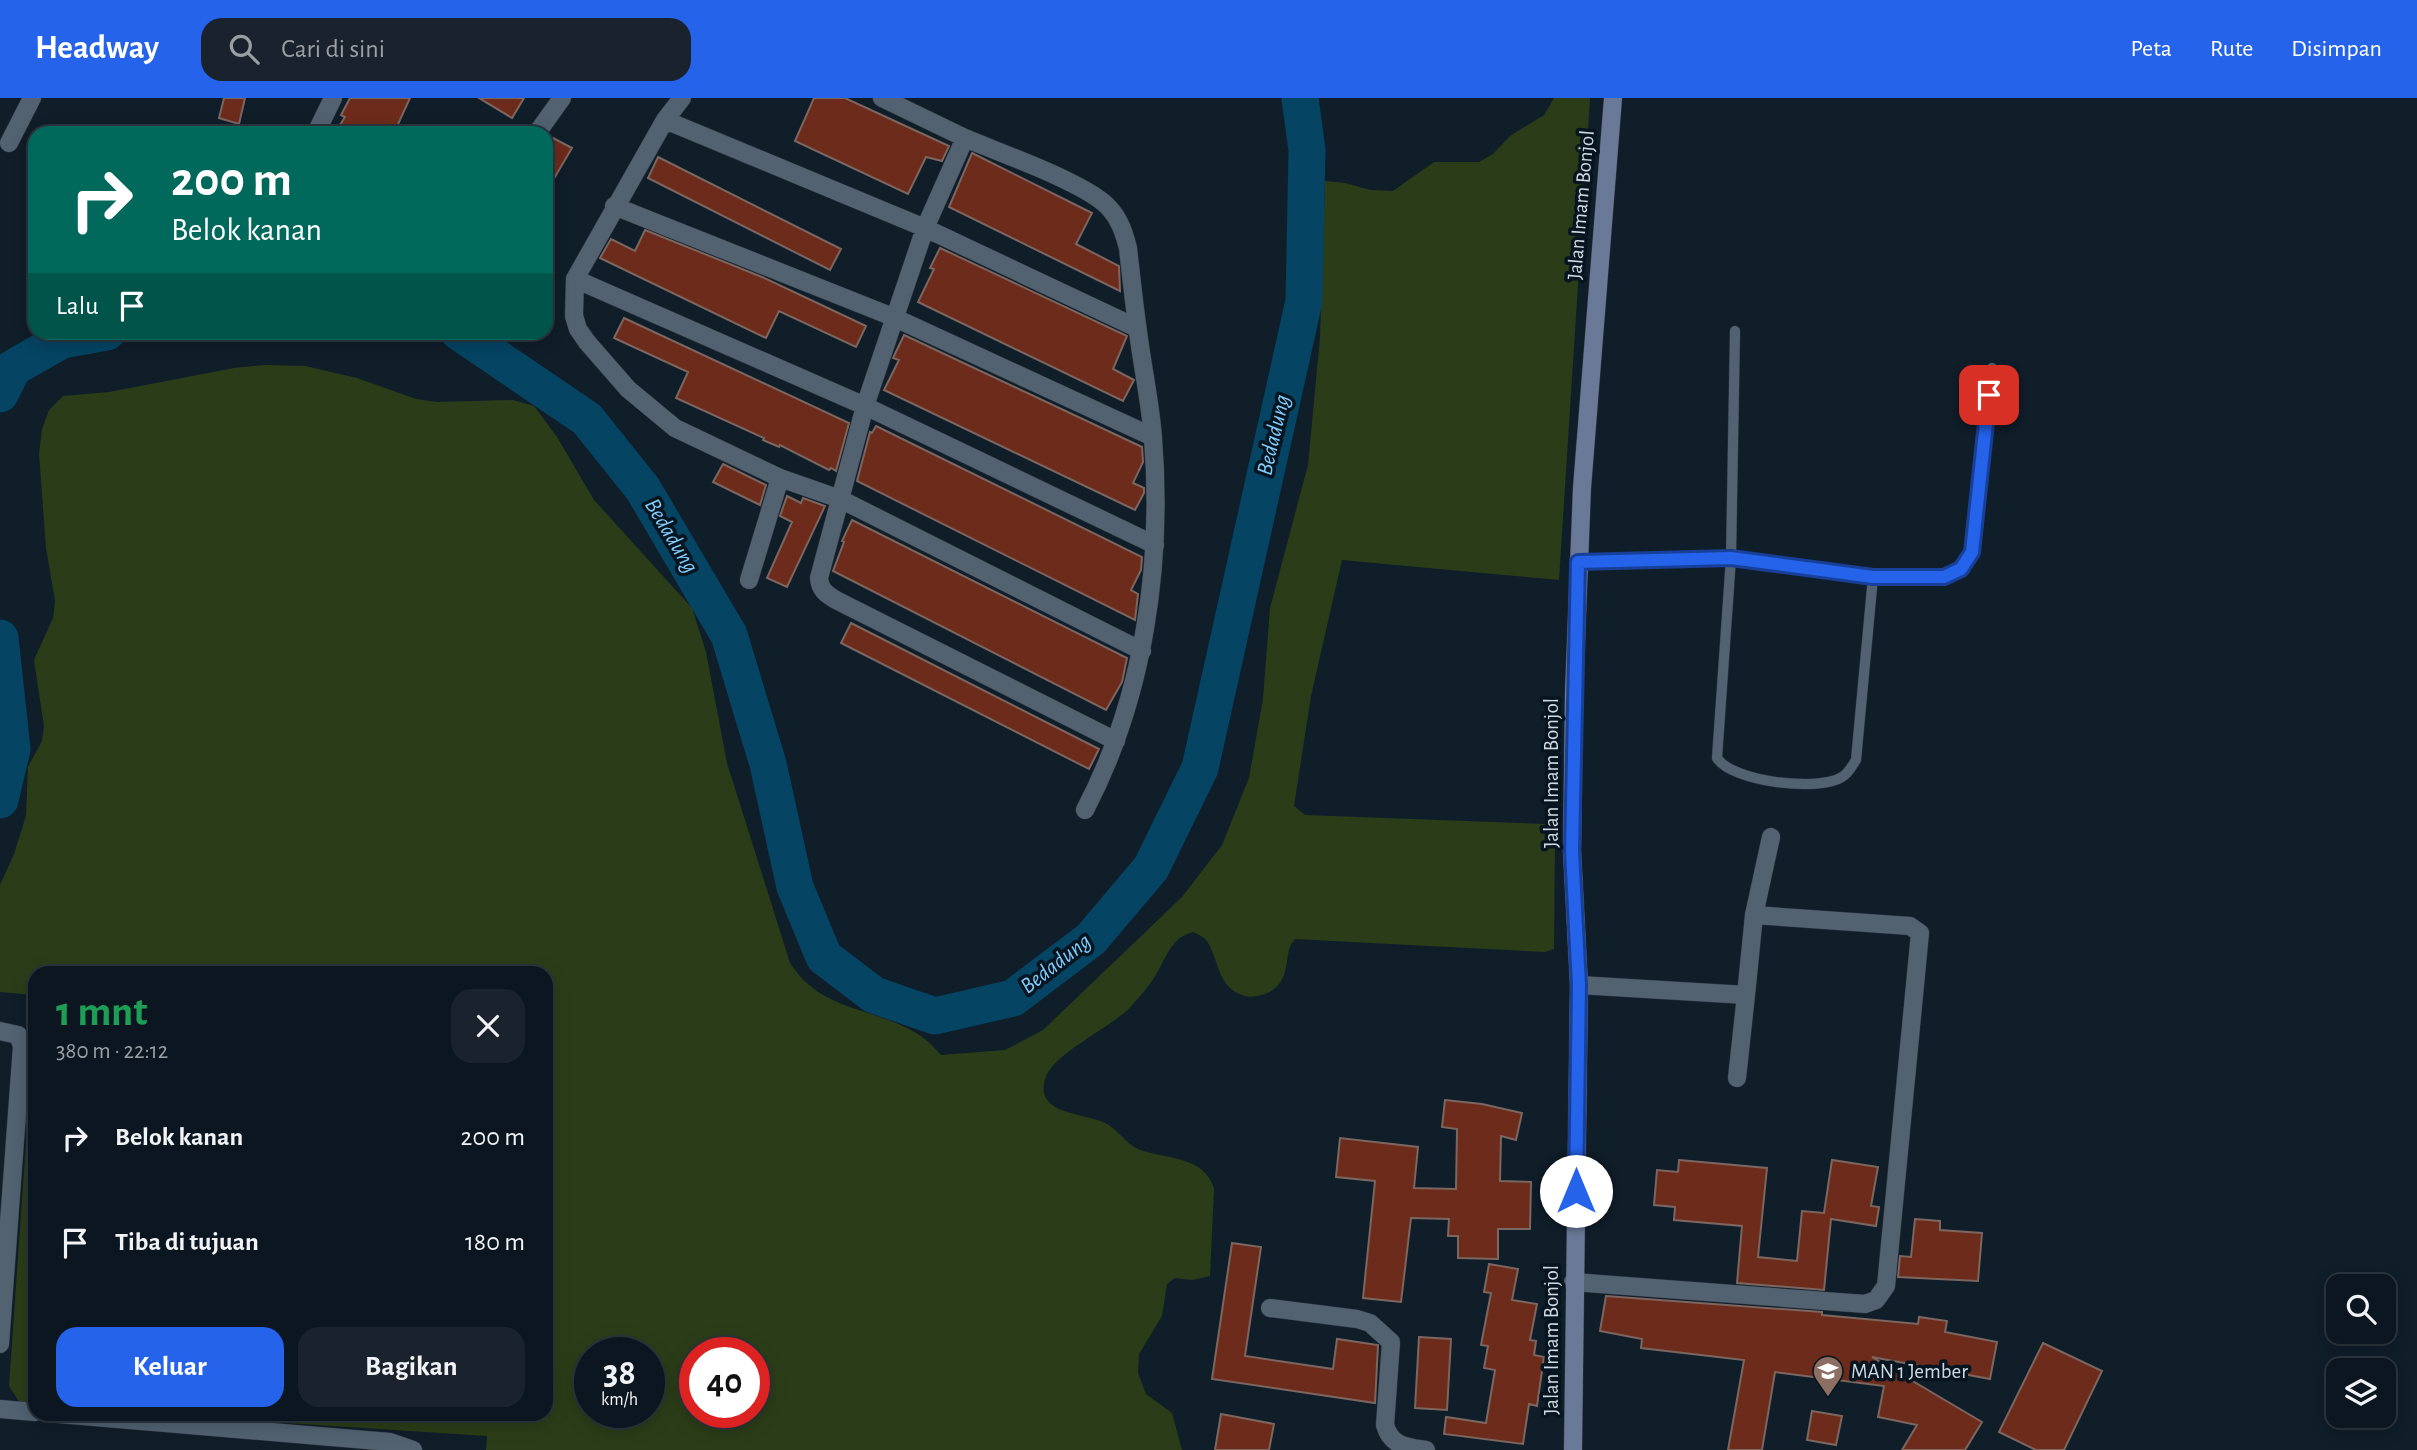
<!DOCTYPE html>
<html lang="id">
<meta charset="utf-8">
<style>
:root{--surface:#0c1620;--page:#1a232d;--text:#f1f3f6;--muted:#9a9fa5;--line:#2c353e;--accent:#2563eb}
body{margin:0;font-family:"Alegreya Sans",sans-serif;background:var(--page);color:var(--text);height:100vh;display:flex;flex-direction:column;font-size:26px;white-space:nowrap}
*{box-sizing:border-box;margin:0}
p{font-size:23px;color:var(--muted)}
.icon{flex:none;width:38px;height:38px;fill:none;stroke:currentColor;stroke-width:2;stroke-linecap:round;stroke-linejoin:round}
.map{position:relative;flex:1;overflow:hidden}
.details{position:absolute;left:28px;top:868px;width:525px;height:455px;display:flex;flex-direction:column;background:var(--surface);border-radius:21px;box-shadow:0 4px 18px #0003,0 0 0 2px var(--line)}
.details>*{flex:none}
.hud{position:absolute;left:28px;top:28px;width:525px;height:214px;border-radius:21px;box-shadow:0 4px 18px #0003,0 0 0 2px var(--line);background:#00695c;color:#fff;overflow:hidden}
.controls{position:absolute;left:2326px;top:1176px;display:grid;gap:14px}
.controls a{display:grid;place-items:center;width:70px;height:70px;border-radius:14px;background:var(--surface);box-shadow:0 4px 18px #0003,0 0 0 2px var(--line);font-size:35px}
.speed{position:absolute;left:574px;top:1239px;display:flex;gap:14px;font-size:35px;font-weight:700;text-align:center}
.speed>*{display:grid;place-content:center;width:91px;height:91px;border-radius:50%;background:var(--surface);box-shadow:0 4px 18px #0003,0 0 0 2px var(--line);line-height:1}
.speed small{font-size:18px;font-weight:400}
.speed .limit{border:10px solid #d22;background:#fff;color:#111}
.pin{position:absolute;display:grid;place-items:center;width:60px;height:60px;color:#fff;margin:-30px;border-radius:14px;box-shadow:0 4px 10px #0006}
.me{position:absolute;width:77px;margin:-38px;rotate:0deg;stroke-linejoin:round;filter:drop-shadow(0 0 5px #0008)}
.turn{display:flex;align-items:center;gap:24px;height:147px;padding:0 28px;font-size:32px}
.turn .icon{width:91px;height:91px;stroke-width:2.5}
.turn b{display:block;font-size:49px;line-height:60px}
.then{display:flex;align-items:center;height:66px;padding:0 28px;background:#0003;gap:14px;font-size:26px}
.round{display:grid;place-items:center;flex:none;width:74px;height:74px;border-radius:21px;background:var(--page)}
.summary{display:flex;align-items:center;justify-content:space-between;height:119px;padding:0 28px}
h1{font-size:42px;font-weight:700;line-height:52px;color:#1e9e55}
.cta{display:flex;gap:14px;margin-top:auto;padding:14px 28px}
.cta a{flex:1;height:80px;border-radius:21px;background:var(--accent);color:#fff;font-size:28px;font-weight:700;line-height:80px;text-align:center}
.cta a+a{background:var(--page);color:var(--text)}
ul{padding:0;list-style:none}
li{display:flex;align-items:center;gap:21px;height:105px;padding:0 28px}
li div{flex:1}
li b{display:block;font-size:26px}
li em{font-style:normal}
header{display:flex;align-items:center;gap:42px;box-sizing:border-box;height:98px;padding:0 35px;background:var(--accent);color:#fff}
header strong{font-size:33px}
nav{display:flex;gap:38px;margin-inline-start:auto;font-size:24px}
.search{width:490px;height:63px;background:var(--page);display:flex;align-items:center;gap:18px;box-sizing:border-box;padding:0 24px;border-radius:21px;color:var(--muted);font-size:26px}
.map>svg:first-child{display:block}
</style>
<header>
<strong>Headway</strong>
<div class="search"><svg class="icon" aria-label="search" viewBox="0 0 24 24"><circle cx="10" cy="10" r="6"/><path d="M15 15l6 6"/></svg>Cari di sini</div>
<nav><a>Peta</a><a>Rute</a><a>Disimpan</a></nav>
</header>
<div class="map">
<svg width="2417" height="1352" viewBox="0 0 2417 1352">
<rect width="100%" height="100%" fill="#101e2a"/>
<path fill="#2b3d18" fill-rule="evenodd" d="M1554,0H1590L1559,482L1342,462L1311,598L1294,708L1305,717L1546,726L1553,731L1555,741L1554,851L1545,854L1295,841C1282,854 1293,880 1271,893C1265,897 1252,900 1245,898C1217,890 1220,864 1207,843C1204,839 1198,836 1193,834C1170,840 1166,861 1154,880C1148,889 1141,897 1134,905C1116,928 1053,954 1045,981C1034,1017 1085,1015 1105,1025C1118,1031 1126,1046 1138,1051C1165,1062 1205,1057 1214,1091L1210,1178L1192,1182L1175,1180L1167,1186L1162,1218L1139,1256L1138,1275L1146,1296L1172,1315L1182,1352H486L487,1338L287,1325V1316H546V875H35V897L0,894V787L14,756L26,718L28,669L42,643L44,628L34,562L53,520L55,503L46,450L39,356L42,331L49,312L63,298L109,294L234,270L265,267L305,268L357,280L416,301L437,304L513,302L534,308L557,339L594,402L692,510L706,554L727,665L790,865C821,914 871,908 916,935C925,940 934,949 941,957L1005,952L1043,932L1182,799L1222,747L1249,680L1263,601L1270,510L1308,367L1320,240L1325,83L1345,85L1370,92L1393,93L1434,64H1479L1493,56L1510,38L1544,17ZM590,1255H649V1314H590ZM695,1255H754V1314H695Z
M35,916V1306L20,1305L9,1288Z"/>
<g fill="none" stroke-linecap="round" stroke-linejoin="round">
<path stroke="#054463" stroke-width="37" d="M459,234L587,321L643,391L729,537L768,666L795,789L824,859L874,897L935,918L1013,900L1091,841L1151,770L1200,670L1304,203L1307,52L1300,0
M0,296L13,270L62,242L107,234
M0,540L12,651L0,702"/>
</g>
<path fill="#6d2b1b" stroke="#7c6660" stroke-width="2" d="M224,0H245L239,26L219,20Z
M350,0H410L394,35H335L345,19L341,17Z
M479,0H524L512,20Z
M814,0H845L949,48L942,63L926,59L908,96L795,43Z
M553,40L572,50L546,94V52Z
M972,55L1092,115L1076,146L1119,168L1120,193L949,109Z
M658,59L841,151L830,172L648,80Z
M645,132L762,179L866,228L856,249L779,213L766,240L600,160L611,141L635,153Z
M940,150L1127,238L1113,271L1134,282L1123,303L918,204L934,171L930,170Z
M624,220L849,325L836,373L831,370L829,372L780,347L779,349L763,342L764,340L676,300L688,274L614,240Z
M904,237L1142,349L1143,364L1133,385L1144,390V395L1135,412L884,292L899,262L893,260Z
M876,328L1142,459L1141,472L1131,492L1138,496L1135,522L857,383L870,334L872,335Z
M723,366L766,387L760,407L713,384Z
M787,398L801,405L803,400L825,408L787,489L767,480L792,424L780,418Z
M852,422L1127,560L1122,584L1106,612L833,473L844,444L842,443Z
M851,525L1099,651L1089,671L841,545Z
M1445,1002L1482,1006L1522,1015L1516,1042L1501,1038L1500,1083L1531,1084L1530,1131H1498V1161L1458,1160V1138H1448L1449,1121L1411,1120L1401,1204L1363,1200L1375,1083L1336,1079L1340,1040L1418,1049L1414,1090L1456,1091L1457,1031L1442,1029Z
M1679,1062L1767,1070L1758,1159L1797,1163L1802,1113L1824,1115L1832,1062L1878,1069L1871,1108L1879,1109L1876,1128L1831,1121L1824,1192L1737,1185L1742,1128L1674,1122L1675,1109L1654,1107L1657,1072L1678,1074Z
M1915,1121L1940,1123V1132L1982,1135L1978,1183L1898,1179L1900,1158L1911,1159Z
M1232,1145L1261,1149L1245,1258L1333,1271L1337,1241L1378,1247L1375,1305L1212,1281Z
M1489,1166L1518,1171L1512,1202L1537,1206L1530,1242L1536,1243L1534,1257L1544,1259L1537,1308L1529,1306L1523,1346L1444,1336L1446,1319L1486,1325L1495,1272L1484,1270L1488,1248L1481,1247L1491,1195L1484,1194Z
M1606,1198L1822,1214V1217L1918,1226L1919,1219L1947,1223L1945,1234L1997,1244L1990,1281L1872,1259L1982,1324L1965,1352H1902L1917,1327L1878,1319L1884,1288L1775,1274L1762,1352H1728L1744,1262L1641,1250L1642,1241L1600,1233Z
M1419,1239L1451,1241L1447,1312L1415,1310Z
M2043,1245L2102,1273L2064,1352H2036L1999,1334Z
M1812,1313L1842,1318L1836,1347L1807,1342Z
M1221,1316L1274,1326L1269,1352H1215Z"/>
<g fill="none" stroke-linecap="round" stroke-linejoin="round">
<g stroke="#2f3640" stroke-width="11">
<path id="lane" d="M1735,233L1731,460L1717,660C1732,684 1819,694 1842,679C1849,675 1852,668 1856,662L1873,479
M1578,464L1731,460L1873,479H1944L1961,471L1972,454L1992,270"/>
</g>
<g stroke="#2f3640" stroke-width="19">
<path id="street" d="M682,0L665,22L575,181L574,218L578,231L587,244L628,291L675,330L780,380L840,401L1142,553
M665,22L925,130L1137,230
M316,35L333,0
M537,35L562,0
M965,40C997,54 1090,86 1110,111C1120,122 1124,135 1128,150C1132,187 1136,224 1142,261C1146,287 1151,313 1153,340C1163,467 1144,599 1085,712
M9,45L32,0
M614,108L893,219L1153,339
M575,181L865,308L925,130L965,40L882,0
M749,482L780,380
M1116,643L836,502C826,496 820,492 819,480L865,308L1155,447
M1754,817L1771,739
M0,933L18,937L22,948L0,1246
M1737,980L1746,897
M1573,1184L1865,1206L1876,1202L1886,1188L1920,835L1910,828L1754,817L1746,897L1579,887
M1270,1210L1357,1221L1370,1225L1391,1244L1385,1327C1391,1348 1406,1349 1426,1352
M0,1311L35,1314
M59,1316L390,1344L413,1352"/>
</g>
<g stroke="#2f3640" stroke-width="19">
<path id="secondary" d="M1573,1352L1579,887L1572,753L1574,594L1582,390L1613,0"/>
</g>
<use href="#lane" stroke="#526271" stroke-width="10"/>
<use href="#street" stroke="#526271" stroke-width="18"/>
<use href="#secondary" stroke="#6a7998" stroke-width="18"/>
</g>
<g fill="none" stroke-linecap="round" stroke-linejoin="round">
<g stroke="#184099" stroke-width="18">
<path id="route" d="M1576,1093L1579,887L1572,753L1578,464L1731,460L1873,479H1944L1961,471L1972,454L1989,297"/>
</g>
<use href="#route" stroke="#2563eb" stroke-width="12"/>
</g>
<defs>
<g id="school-pin" transform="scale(1.575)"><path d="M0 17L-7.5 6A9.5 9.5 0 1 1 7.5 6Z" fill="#8d6e63" stroke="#071520"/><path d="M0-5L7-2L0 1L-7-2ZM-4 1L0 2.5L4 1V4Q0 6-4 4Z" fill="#fff"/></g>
</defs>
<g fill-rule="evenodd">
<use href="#school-pin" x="1828" y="1273"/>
</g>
<g text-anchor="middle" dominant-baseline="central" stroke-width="7" stroke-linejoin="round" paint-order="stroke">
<g font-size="21" fill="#d1dae2" stroke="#071520">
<text transform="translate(1581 107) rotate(-85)">Jalan Imam Bonjol</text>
<text transform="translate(1551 675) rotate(-90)">Jalan Imam Bonjol</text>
<text transform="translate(1551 1242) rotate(-90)">Jalan Imam Bonjol</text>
</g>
<g font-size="21" fill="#d1dae2" stroke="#071520" text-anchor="start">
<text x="1851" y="1273">MAN 1 Jember</text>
</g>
<g font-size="23" font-style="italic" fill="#80cdfd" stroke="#071520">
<text transform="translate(1274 337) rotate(-77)">Bedadung</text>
<text transform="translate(671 438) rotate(59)">Bedadung</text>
<text transform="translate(1056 866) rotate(-38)">Bedadung</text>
</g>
</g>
</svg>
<div class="controls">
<a><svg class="icon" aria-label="search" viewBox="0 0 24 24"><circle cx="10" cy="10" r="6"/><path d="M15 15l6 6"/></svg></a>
<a><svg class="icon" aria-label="layers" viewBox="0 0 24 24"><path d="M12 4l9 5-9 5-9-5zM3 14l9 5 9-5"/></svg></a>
</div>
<div class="speed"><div>38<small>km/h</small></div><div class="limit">40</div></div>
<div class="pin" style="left:1989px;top:297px;background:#d93025"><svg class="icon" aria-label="arrive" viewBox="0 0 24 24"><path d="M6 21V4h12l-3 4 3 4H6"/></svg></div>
<svg class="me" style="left:1576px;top:1093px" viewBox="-20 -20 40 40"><circle r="19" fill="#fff"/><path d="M0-13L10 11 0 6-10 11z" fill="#2563eb"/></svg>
<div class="hud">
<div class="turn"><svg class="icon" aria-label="right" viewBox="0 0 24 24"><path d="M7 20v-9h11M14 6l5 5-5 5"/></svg><div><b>200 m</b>Belok kanan</div></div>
<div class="then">Lalu<svg class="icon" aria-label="arrive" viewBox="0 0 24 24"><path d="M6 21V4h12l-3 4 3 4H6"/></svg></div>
</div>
<section class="details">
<div class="summary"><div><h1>1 mnt</h1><p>380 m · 22:12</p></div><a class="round"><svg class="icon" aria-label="close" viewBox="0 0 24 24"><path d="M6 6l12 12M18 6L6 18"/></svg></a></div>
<ul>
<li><svg class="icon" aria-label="right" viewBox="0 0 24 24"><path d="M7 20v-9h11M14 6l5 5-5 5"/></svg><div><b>Belok kanan</b></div><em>200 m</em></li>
<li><svg class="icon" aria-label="arrive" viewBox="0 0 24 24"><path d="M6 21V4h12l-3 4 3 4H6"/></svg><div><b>Tiba di tujuan</b></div><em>180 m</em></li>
</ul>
<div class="cta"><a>Keluar</a><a>Bagikan</a></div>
</section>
</div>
